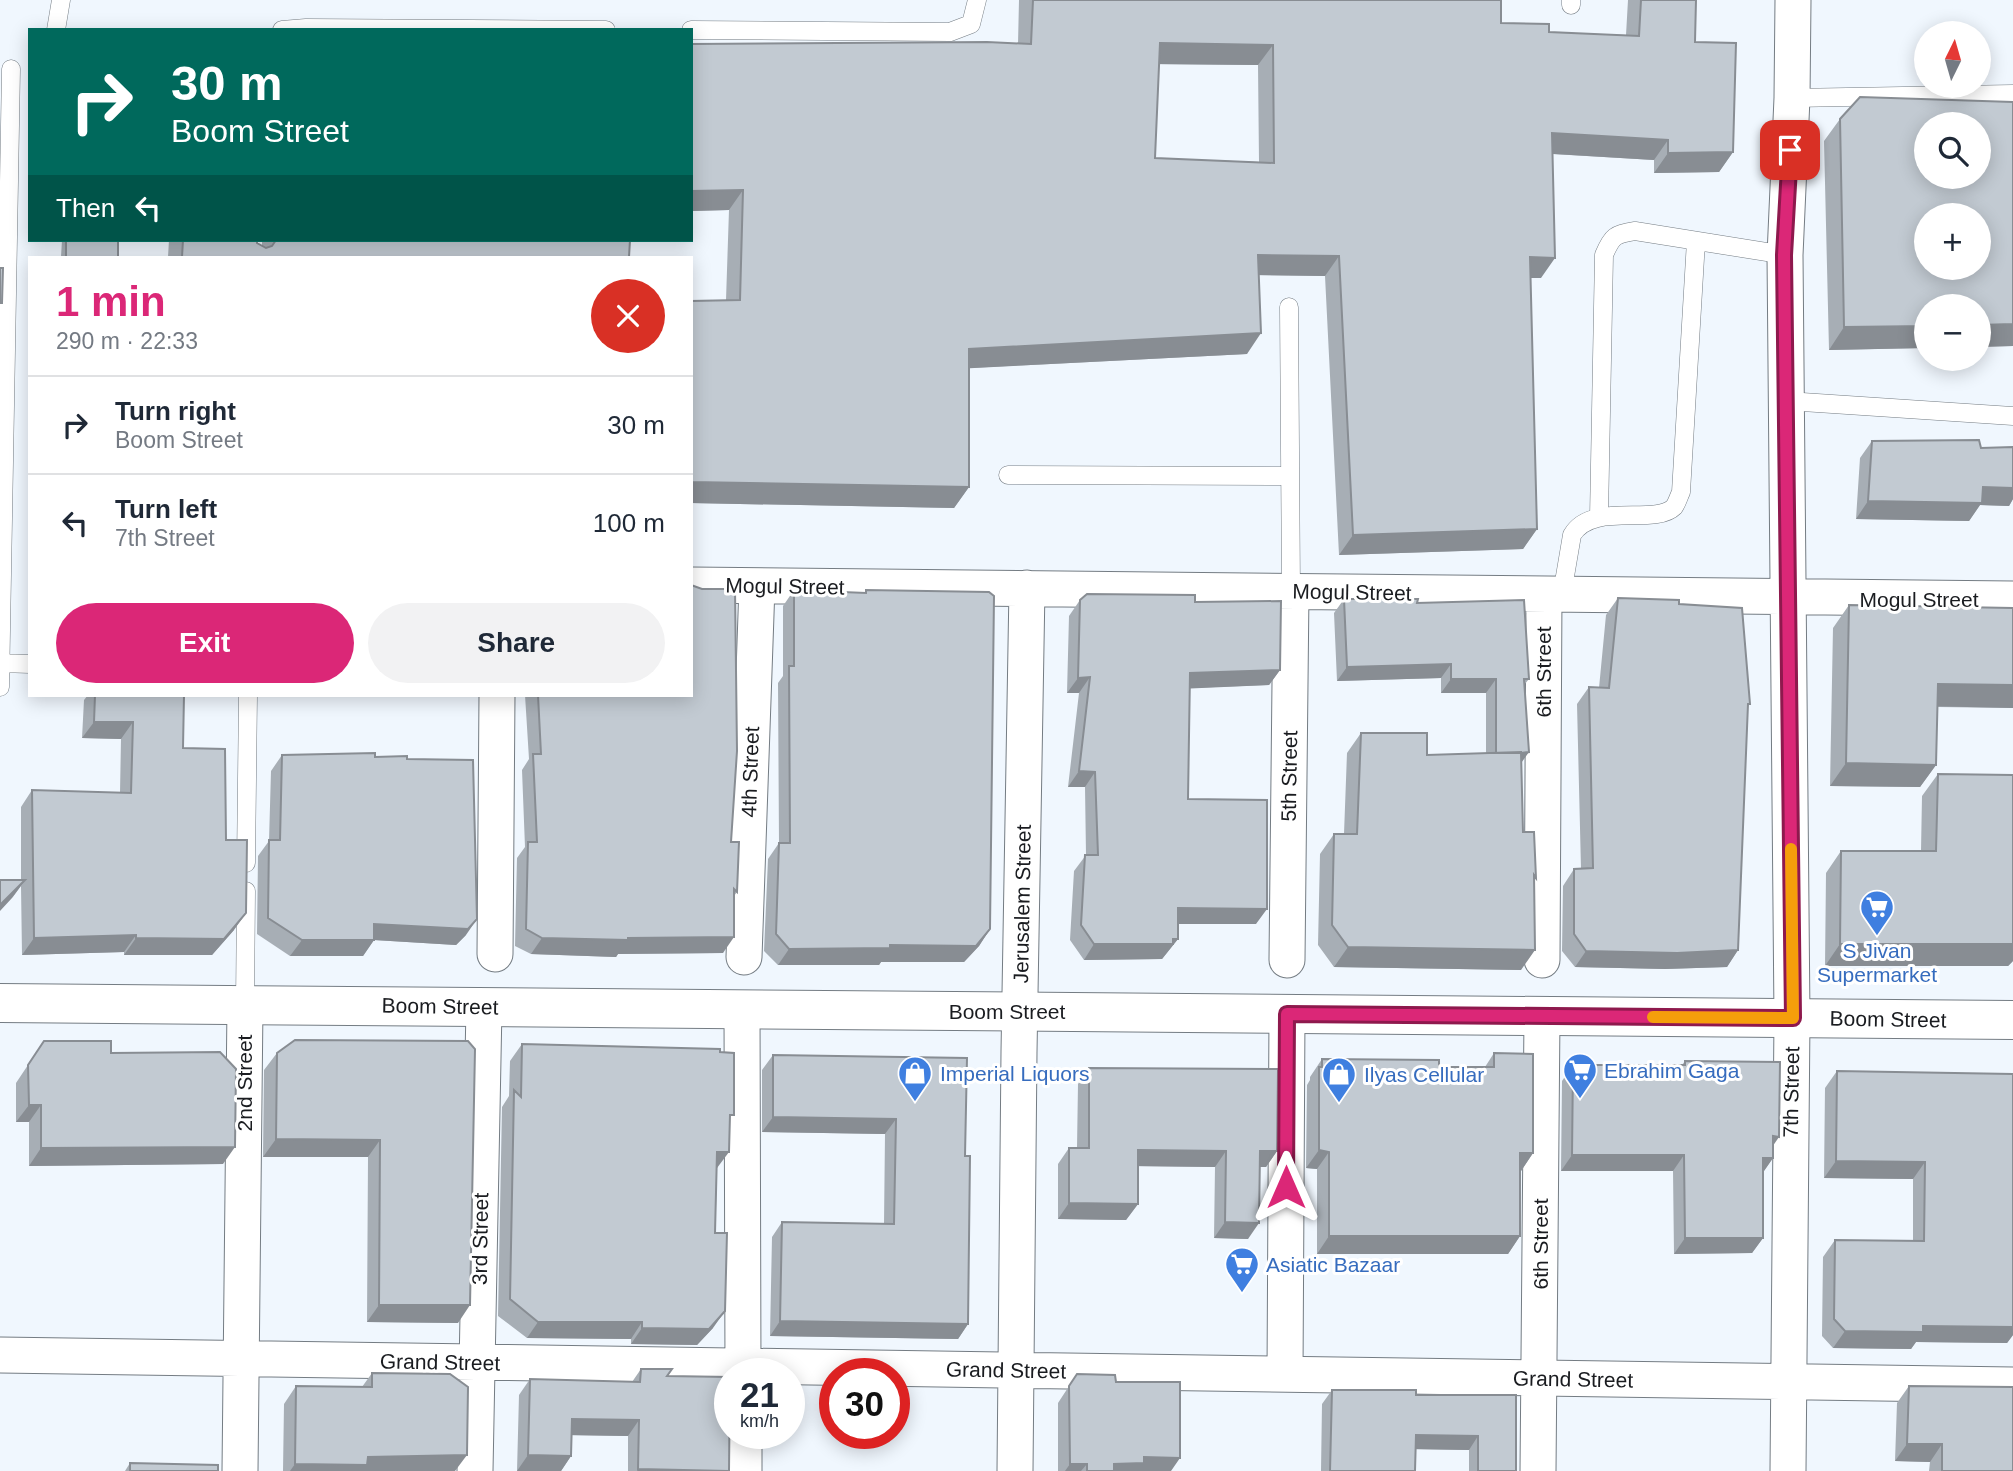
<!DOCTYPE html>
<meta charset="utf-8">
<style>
:root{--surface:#fff;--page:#f2f2f3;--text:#1f2937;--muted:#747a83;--line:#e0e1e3;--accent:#db2777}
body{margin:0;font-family:Helvetica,sans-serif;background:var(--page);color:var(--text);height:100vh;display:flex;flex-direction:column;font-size:26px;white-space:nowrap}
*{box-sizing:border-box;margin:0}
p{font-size:23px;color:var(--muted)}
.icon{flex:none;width:38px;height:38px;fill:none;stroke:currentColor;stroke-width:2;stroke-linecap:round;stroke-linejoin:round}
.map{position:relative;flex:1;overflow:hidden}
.sheet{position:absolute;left:28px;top:256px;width:665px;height:441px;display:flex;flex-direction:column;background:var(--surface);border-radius:0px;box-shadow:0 4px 18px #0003}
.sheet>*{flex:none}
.guide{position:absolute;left:28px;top:28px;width:665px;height:214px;border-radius:0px;box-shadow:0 4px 18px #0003;background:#00695c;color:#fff;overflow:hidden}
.needle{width:46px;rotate:5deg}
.buttons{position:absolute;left:1914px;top:21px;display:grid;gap:14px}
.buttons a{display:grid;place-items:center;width:77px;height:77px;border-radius:50%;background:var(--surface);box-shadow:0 4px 18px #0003;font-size:35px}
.speed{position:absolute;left:714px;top:1358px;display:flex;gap:14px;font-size:35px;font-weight:700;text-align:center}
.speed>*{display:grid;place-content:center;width:91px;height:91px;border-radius:50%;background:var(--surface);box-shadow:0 4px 18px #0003;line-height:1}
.speed small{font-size:18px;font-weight:400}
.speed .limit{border:10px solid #d22;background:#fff;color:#111}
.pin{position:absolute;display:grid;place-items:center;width:60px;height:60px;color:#fff;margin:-30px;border-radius:14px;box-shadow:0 4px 10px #0006}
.me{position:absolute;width:77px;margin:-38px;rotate:0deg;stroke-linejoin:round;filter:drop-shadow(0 0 5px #0008)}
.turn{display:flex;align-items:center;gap:24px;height:147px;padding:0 28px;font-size:32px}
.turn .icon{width:91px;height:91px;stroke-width:2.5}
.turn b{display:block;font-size:49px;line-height:60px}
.then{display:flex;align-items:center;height:66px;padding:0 28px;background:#0003;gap:14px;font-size:26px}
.round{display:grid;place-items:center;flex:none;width:74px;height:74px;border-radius:37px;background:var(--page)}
.headline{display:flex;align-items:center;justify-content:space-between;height:119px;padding:0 28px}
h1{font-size:42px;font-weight:700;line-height:52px;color:var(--accent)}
.primary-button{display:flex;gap:14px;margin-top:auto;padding:14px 28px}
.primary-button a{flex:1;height:80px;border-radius:42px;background:var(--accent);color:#fff;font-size:28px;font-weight:700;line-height:80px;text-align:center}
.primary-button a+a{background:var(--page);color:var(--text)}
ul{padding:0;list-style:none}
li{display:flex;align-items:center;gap:21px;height:98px;padding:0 28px;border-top:2px solid var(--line)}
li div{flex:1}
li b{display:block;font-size:26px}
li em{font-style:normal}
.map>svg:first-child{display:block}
</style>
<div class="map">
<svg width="2013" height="1471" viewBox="0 0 2013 1471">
<rect width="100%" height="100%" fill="#f0f7fe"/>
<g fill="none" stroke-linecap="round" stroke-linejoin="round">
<g stroke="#747c83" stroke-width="19">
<path id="lane" d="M1571,5V0
M56,30L61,0
M282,30L306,28L606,30
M691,30L950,32L971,24L977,0
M1792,98L2013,94
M1289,307L1291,591
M1787,401L2013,416
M1008,475L1290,476
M1599,517L1604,255C1612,236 1615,234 1635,231L1785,255
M1562,594L1572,535C1592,501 1655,526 1674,507C1677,503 1679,496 1681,492L1696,241
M1,663L30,664
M0,687L11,69
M246,863L248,695
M245,1005L246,891"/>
</g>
<g stroke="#747c83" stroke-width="37">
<path id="street" d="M691,585L2013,599
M495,954L497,695
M744,957L757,586
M1287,960L1291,591
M1542,960L1544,594
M742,1009L743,1374
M0,1355L2013,1385
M1285,1374L1287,1014
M744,1433V1471
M240,1471L245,1005
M475,1471L484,1007
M1015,1471L1019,1052L1027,588
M1538,1471L1542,1016
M1788,1471L1792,1018L1785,255L1792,98L1793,0"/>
</g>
<g stroke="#747c83" stroke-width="40">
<path id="secondary" d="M0,1003L2013,1020"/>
</g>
<use href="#lane" stroke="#fff" stroke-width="18"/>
<use href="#street" stroke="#fff" stroke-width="35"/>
<use href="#secondary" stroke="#fff" stroke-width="38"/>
</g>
<path fill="#a7aeb5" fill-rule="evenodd" d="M1019,0H1501V23L1549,32L1626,35L1628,0H1696L1695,42L1733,152L1719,172L1654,173V160L1552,154L1541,278H1530L1537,529L1523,549L1339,555L1325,276L1259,275L1247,354L969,368V487L954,508L691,503V301L726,300L729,210L691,211V44H1018ZM1159,64L1258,65L1259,162L1155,158Z
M2013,102V346L1829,350L1824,141L1840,119Z
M62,240H118V257H61Z
M169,240H257V243L262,246V240H630L629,257H168Z
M1872,441L1981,448L2013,447V499L2009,506L1980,505L1969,521L1856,519L1860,458Z
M794,590L865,593L866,590L990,929L979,946L964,962H881L879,965H778L764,951L768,859L779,843L778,683L783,676V606Z
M1618,598L1679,604L1748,708L1738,950L1727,967L1665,969L1575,967L1562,951L1563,886L1574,869H1581L1577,704L1589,687L1599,688L1606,615Z
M1344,599L1417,603L1529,679L1524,685L1521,762L1523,832L1536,878L1535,880L1521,970L1334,967L1318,945L1320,854L1334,834H1344L1347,753L1361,733L1427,755L1486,753V693H1441V678L1337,681L1334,613Z
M1080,600L1195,602L1280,670L1269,685L1189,688L1188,799L1256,924H1178V939L1162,959L1084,960L1070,940L1074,871L1086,855L1085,787H1068L1079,693H1067L1069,616Z
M1849,605L2013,608V708L1937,707L1936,765L1920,787L1830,786L1833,628Z
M88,695H184L183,748L226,840L234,930L212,955H124V952L22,955L21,886L12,898L21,880V807L32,790L120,793L121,739L82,738L84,700Z
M525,695H691L731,842L737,892L734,896L723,953L618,954L616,957L531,954L515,946L517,858L525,847L522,770L529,759Z
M282,755L375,757L407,759L466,935L456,945L374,940L363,956H290L257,934L258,856L269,841L271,771Z
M1938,774L2013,775V961L2008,966H1825L1826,873L1841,851H1921L1922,796Z
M44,1041L223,1164L29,1166V1122H16V1083Z
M522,1044L730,1121L717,1168L713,1328L697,1345L631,1344V1339L527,1338L498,1316L502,1107L509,1096L510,1061Z
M475,1049L458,1323L367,1322L368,1157H263L264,1070L277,1053Z
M1494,1053L1533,1153L1521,1171L1520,1236L1508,1254H1317V1169L1306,1168L1307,1085L1310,1080V1077L1322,1059L1439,1067H1485Z
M773,1055L965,1156L968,1324L958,1339L770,1336L772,1237L782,1222L884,1224L885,1134L762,1132V1070Z
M1685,1061L1773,1147V1158L1763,1172V1238L1752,1253L1674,1254L1673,1171H1561L1562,1081L1573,1065H1682Z
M1089,1068L1277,1151L1266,1167H1260L1248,1239L1214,1238L1215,1167L1138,1166V1204L1126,1220L1058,1219V1164L1069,1148H1077L1078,1084Z
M1837,1071L2013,1074V1335L2007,1343L1916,1342L1911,1349L1833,1348L1822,1336L1823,1257L1835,1240L1913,1241V1179L1824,1178L1825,1088Z
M641,1369H672L668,1376L729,1471H628V1436L572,1435L571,1456L561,1471H517L519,1395L530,1379L632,1382Z
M372,1373L455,1471H283L284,1404L296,1386L362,1387Z
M1077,1374L1116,1382L1171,1471H1058V1403Z
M1909,1386L2013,1471H1929L1930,1462L1895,1461L1897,1403Z
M1332,1390L1416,1395H1516V1471H1469V1450L1415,1449V1471H1321L1322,1404Z
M130,1463L218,1471H125Z"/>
<path fill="#888d93" d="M1160,43L1273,45L1258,65L1145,64Z
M1552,133L1668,140L1654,160L1538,153Z
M1733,152L1719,172L1654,173L1668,153Z
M743,190L729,210L691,211V191Z
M1258,255L1339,256L1325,276L1244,275Z
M1530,257L1555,258L1541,278H1515Z
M2013,324V346L1979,347V325Z
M1927,326V348L1829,350L1844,327Z
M1261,333L1247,354L955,369L969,349Z
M691,482L969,487L954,508L691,503Z
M1983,487L2013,488V499L2009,506L1980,505L1969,521L1856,519L1868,501Z
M1537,529L1523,549L1339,555L1353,535Z
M1451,664L1441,678L1337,681L1347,667Z
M1280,670L1269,685L1179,689L1190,673Z
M1090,677L1079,693H1067L1078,678Z
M1451,679H1496L1486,693H1441Z
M1938,684L2013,685V708L1922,706Z
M94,722H133L121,739L82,738Z
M1529,752L1519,766L1496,757Z
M1846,763L1936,765L1920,787L1830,786Z
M1079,771L1095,772L1085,787H1068Z
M25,880L12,898L0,911V905Z
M1178,908L1267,909L1256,924H1167Z
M246,913L234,930L212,955H124L136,938Z
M477,919L466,935L456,945L374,940L363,956H290L302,940L374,924Z
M990,929L979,946L964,962H881L879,965H778L789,949L890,945Z
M136,935L124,952L22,955L34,938Z
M734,937L723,953L618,954L616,957L531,954L542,938Z
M1178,939L1162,959L1084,960L1094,944Z
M1840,944H2013V961L2008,966H1825Z
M1348,947L1535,950L1521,970L1334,967Z
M1738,950L1727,967L1665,969L1575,967L1586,951Z
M29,1105H41L29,1122H16Z
M773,1117L896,1119L885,1134L762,1132Z
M1773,1136L1779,1137L1768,1153Z
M276,1139L380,1140L368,1157H263Z
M235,1147L223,1164L29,1166L41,1148Z
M1138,1150L1226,1151L1215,1167L1127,1166Z
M1319,1150L1329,1152L1317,1169L1306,1168Z
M1260,1151H1277L1266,1167H1249Z
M717,1152H729L717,1168H706Z
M1520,1153H1533L1521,1171Z
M1572,1155H1684L1673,1171H1561Z
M1763,1158H1773L1762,1174Z
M1836,1161L1925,1162L1913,1179L1824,1178Z
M1069,1203L1138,1204L1126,1220L1058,1219Z
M1225,1222L1259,1223L1248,1239L1214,1238Z
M1329,1236H1520L1508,1254H1317Z
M1685,1238H1763L1752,1253L1674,1254Z
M379,1305H470L458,1323L367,1322Z
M725,1311L713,1328L697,1345L631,1344L642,1328Z
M780,1321L968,1324L958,1339L770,1336Z
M538,1322H642L631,1339L527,1338Z
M1923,1326L2013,1327V1335L2007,1343L1916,1342L1911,1349L1833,1348L1845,1331Z
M572,1419L639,1420L628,1436L561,1435Z
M1416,1435L1478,1436L1469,1450L1406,1449Z
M1907,1444H1942L1930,1462L1895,1461Z
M467,1455L455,1471H290L295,1464L368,1457Z
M528,1455L571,1456L561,1471H517Z
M1144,1457L1180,1458L1171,1471H1109L1114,1464Z
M1070,1464H1087L1081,1471H1065Z
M638,1469L729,1471H637Z"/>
<path fill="#c2cad2" stroke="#888d93" stroke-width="2" fill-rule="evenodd" d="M1033,0H1501V23L1549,24V32L1639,36L1641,0H1696L1695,42L1736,43L1733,152L1668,153V140L1552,133L1555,258L1530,257L1537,529L1353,535L1339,256L1258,255L1261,333L969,349V487L691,482V301L740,300L743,190L691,191V44L987,42L1031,44ZM1160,43L1273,45L1274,163L1155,158Z
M1860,97L2013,102V324L1979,325V306H1927V326L1844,327L1840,119ZM1927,124H1979V177H1927ZM1927,215H1979V268H1927Z
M66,240H118V257H66Z
M183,240H257V243L266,248L272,246L276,240H630L629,257H182Z
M0,268H3L2,303H0Z
M1979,440L1981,448L2013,447V488L1983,487L1982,503L1868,501L1872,441Z
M691,585L702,589H735L737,751L731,842H739L737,892L734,889V937L628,938V940L542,938L526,929L528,842H537L533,754H541L538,695H691Z
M794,590L866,593V590L989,592L994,596L990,929L976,946L890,945V948L789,949L776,934L779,843H790L789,666H794Z
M1087,594L1195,595V602L1281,601L1280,670L1190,673L1188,799L1267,800V909L1178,908V939H1173V944H1094L1081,925L1085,855H1098L1095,772L1079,771L1090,677L1078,678L1080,600Z
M1618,598L1679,600V604L1742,608L1750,704H1748L1738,950L1677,953L1586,951L1574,934V869L1593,868L1589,687L1609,688Z
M1344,599H1418L1417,603L1524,600L1529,679H1524L1529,752L1521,753H1496V679H1451V664L1347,667Z
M1849,605L2013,608V685L1938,684L1936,765L1846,763Z
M95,695H184L183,748L225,749L226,840H247L246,913L224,939L136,938V935L34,938L32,790L131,793L133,722H94Z
M1361,733H1427V755L1521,752L1523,832H1534L1536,878L1534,875L1535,950L1348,947L1332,925L1334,834H1357Z
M375,753V757L407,756V759L473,760L477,919L468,929L374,924V940H302L268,918L269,840H280L282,755Z
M1938,774L2013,775V944H1840L1841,851H1936Z
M0,880H25L0,905Z
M295,1040L468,1041L475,1049L470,1305H379L380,1140L276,1139L277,1053Z
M44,1041H111V1053L220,1052L236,1069L235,1147L41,1148V1105H29L28,1065Z
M522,1044L720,1049V1052L734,1053V1115H730L729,1152H717L715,1233H727L725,1311L709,1329L642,1328V1322H538L510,1299L514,1090L521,1097Z
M1494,1053L1533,1054V1153H1520V1236H1329V1152L1319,1150V1067H1322V1059L1439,1060V1067H1494Z
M773,1055L967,1058L965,1156H970L968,1324L780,1321L782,1222L894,1224L896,1119L773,1117Z
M1685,1061L1780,1062L1779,1137L1773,1136V1158H1763V1238H1685L1684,1155H1572L1573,1065H1685Z
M1089,1068L1278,1069L1277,1151H1260L1259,1223L1225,1222L1226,1151L1138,1150V1204L1069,1203V1148H1089Z
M1837,1071L2013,1074V1327L1923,1326V1332L1845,1331L1834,1319L1835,1240L1924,1241L1925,1162L1836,1161Z
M641,1369H672L667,1376L730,1377L729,1471L638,1469L639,1420L572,1419L571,1456L528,1455L530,1379L640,1382Z
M372,1373L450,1374L468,1387L467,1455L368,1457L367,1465L295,1464L296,1386L372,1387Z
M1077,1374L1115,1375L1116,1382H1180V1458L1144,1457V1463L1114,1464V1471H1087V1464H1070L1069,1386Z
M1909,1386L2013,1387V1471H1942V1444H1907Z
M1332,1390H1416V1395H1516V1471H1478V1436L1416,1435L1415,1471H1330Z
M130,1463L218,1465V1471H130Z"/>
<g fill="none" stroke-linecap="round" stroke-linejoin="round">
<g stroke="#8e194d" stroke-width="18">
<path id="route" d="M1286,1187L1287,1014L1793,1018L1784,255L1790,150"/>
</g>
<use href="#route" stroke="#db2777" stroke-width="12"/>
<path stroke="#f59e0b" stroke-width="12" d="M1653,1017L1793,1018L1791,849"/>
</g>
<defs>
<g id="supermarket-pin" transform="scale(1.75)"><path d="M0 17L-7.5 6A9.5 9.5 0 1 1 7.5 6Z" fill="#3f7fe0" stroke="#fff"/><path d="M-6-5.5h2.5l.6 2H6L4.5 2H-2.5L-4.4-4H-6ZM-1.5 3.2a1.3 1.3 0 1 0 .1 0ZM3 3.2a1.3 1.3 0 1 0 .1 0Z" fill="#fff"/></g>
<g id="shop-pin" transform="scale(1.75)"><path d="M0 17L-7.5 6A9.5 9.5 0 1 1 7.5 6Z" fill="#3f7fe0" stroke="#fff"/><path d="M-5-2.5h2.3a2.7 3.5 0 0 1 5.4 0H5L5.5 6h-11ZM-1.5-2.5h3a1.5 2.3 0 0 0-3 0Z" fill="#fff"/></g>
</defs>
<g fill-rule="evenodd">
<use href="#supermarket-pin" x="1877" y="907"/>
<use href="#supermarket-pin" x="1580" y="1070"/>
<use href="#shop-pin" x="915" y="1073"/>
<use href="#shop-pin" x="1339" y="1074"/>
<use href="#supermarket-pin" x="1242" y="1264"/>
</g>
<g text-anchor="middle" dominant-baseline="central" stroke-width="6" stroke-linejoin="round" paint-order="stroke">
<g font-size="21" fill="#1a1c20" stroke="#fff">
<text transform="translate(785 586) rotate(1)">Mogul Street</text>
<text transform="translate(1352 592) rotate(1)">Mogul Street</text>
<text x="1919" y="599">Mogul Street</text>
<text transform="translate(1543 672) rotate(-90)">6th Street</text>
<text transform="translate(750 772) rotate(-88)">4th Street</text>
<text transform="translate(1289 776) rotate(-89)">5th Street</text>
<text transform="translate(1022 904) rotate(-89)">Jerusalem Street</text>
<text transform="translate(440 1006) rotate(1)">Boom Street</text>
<text x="1007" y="1011">Boom Street</text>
<text transform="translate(1888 1019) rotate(1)">Boom Street</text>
<text transform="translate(244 1083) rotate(-90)">2nd Street</text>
<text transform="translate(1791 1092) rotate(-89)">7th Street</text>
<text transform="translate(480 1239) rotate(-89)">3rd Street</text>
<text transform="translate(1540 1244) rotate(-90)">6th Street</text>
<text transform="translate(440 1362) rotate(1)">Grand Street</text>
<text transform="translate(1006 1370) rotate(1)">Grand Street</text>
<text transform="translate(1573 1379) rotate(1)">Grand Street</text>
</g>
<g font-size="21" fill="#366cbe" stroke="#fff" text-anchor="start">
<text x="1877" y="950" text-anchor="middle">S Jivan<tspan x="1877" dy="24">Supermarket</tspan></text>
<text x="1604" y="1070">Ebrahim Gaga</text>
<text x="940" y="1073">Imperial Liquors</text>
<text x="1364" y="1074">Ilyas Cellular</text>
<text x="1266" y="1264">Asiatic Bazaar</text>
</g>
</g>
</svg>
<div class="buttons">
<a><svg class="needle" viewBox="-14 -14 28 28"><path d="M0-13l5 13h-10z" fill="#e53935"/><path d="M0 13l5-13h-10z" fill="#747a83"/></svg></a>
<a><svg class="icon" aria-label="search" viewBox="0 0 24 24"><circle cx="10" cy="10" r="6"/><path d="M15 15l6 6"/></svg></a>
<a>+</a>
<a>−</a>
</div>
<div class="speed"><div>21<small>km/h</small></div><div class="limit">30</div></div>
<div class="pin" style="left:1790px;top:150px;background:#d93025"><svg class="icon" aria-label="arrive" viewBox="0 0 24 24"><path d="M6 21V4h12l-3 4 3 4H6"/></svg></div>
<svg class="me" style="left:1286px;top:1187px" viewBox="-20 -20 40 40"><path d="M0-17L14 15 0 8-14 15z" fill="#db2777" stroke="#fff" stroke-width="4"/></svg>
<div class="guide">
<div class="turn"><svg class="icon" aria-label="right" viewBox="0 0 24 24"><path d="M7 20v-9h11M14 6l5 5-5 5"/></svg><div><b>30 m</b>Boom Street</div></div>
<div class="then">Then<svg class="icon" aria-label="left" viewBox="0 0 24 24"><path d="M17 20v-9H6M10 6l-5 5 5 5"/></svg></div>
</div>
<section class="sheet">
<div class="headline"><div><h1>1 min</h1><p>290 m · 22:33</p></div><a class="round" style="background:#d93025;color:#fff"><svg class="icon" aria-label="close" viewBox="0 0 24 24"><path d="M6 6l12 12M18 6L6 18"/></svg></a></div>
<ul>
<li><svg class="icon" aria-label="right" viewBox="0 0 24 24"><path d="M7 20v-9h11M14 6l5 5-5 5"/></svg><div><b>Turn right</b><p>Boom Street</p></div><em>30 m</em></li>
<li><svg class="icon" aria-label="left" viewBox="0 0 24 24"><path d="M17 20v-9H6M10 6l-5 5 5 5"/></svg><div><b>Turn left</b><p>7th Street</p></div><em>100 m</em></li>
</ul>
<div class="primary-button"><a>Exit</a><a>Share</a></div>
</section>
</div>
